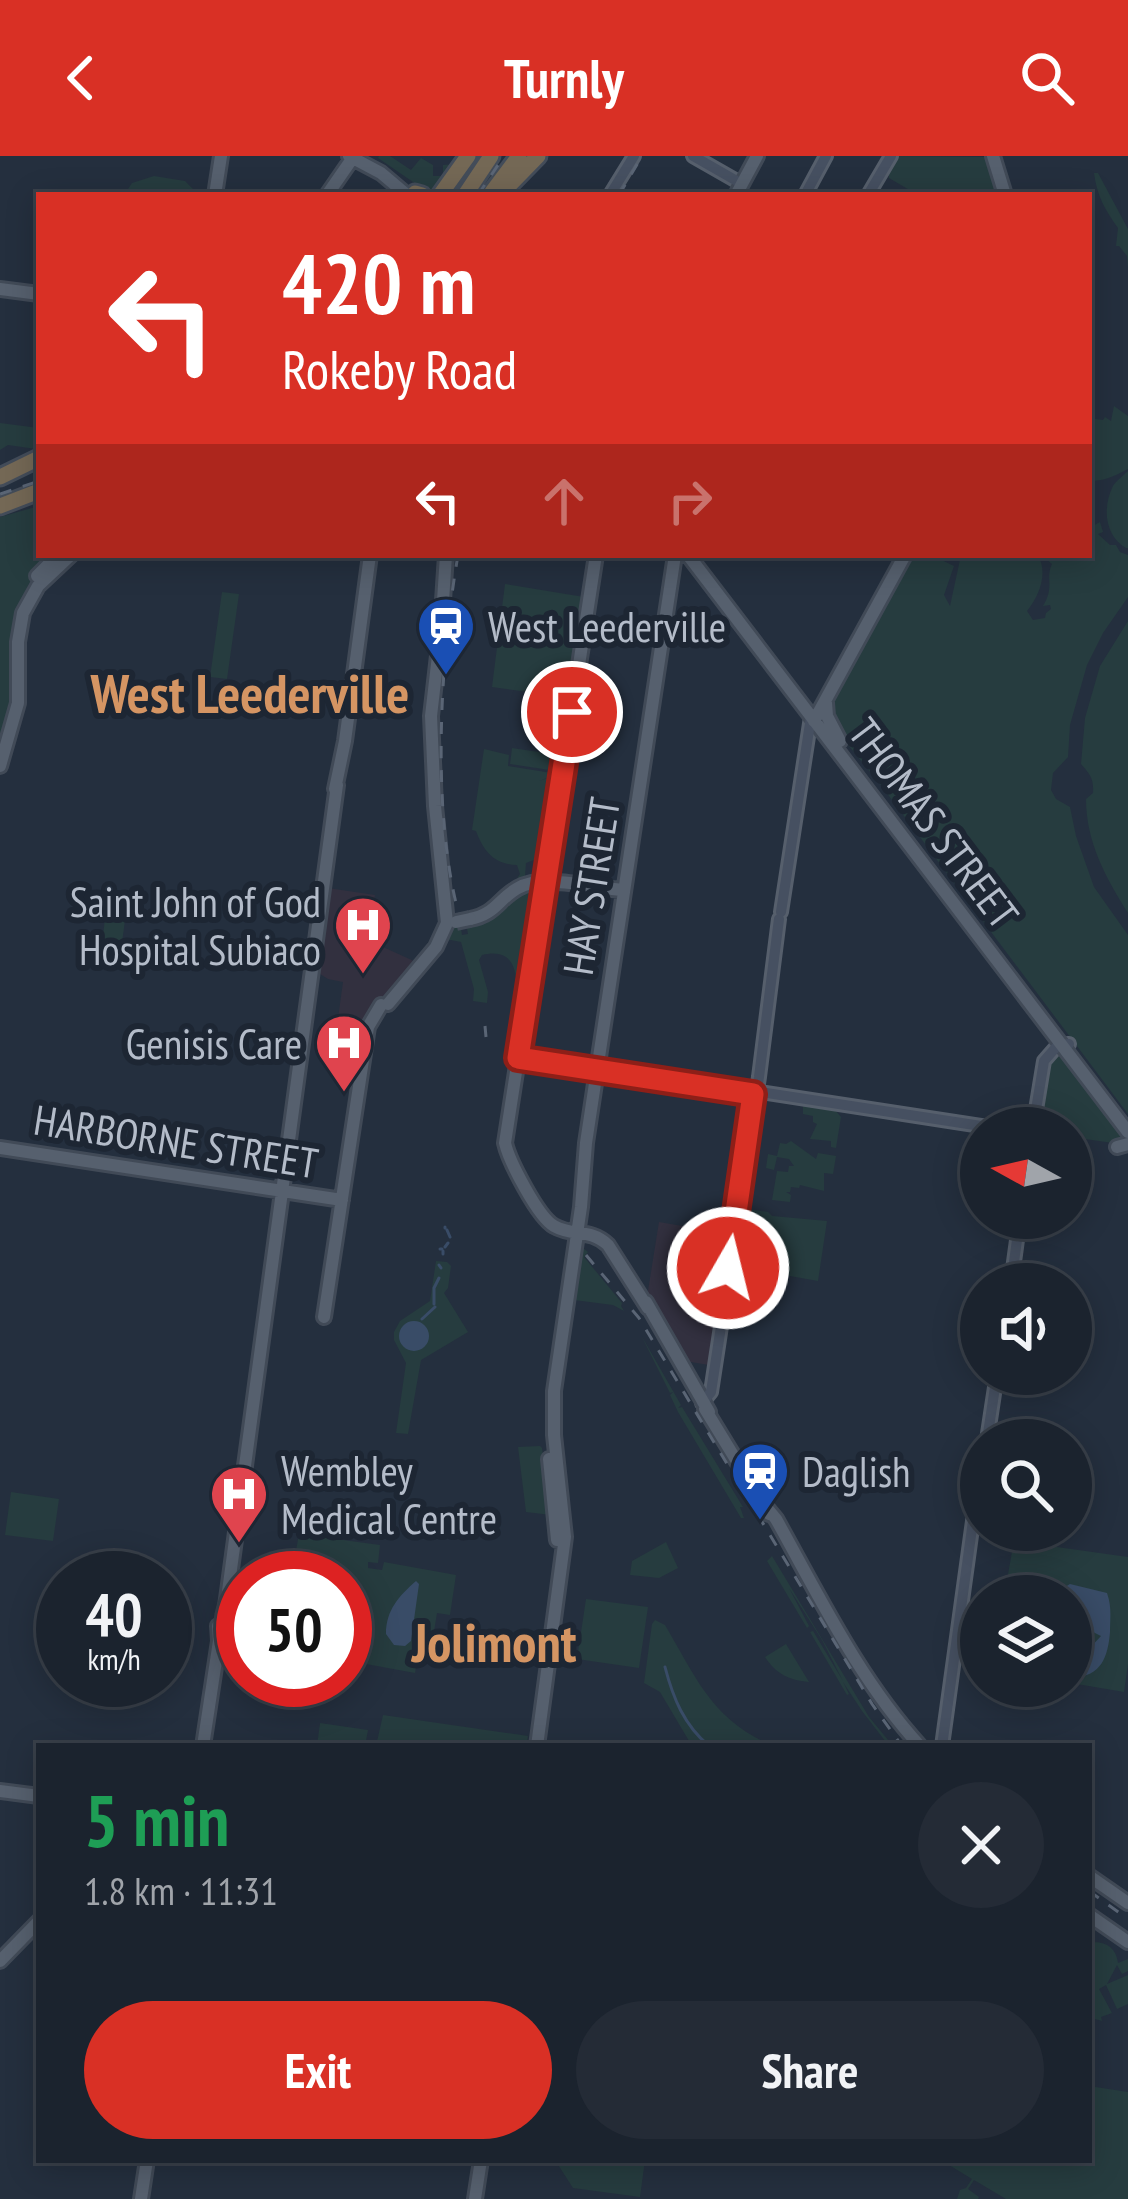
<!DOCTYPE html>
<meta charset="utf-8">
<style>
:root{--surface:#1b232e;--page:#242b36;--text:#f1f3f6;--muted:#a0a4aa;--line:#39404a;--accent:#d93025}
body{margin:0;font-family:"PT Sans Narrow",sans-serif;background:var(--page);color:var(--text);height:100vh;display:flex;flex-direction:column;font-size:45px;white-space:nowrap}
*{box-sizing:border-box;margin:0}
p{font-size:39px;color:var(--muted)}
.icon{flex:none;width:66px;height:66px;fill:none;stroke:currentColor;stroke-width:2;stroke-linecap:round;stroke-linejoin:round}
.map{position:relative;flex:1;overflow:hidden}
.sheet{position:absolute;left:36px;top:1587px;width:1056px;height:420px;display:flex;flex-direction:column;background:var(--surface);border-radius:0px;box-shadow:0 6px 30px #0003,0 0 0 3px var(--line)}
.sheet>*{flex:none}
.top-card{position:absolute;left:36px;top:36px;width:1056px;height:366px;border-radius:0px;box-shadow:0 6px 30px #0003,0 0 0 3px var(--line);background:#d93025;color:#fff;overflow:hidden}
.needle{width:78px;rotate:278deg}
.tools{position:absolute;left:960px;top:951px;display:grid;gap:24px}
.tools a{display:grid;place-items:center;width:132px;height:132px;border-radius:50%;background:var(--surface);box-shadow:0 6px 30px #0003,0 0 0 3px var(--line);font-size:60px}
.speed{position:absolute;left:36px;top:1395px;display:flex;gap:24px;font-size:60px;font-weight:700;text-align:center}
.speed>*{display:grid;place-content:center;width:156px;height:156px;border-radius:50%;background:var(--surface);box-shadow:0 6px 30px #0003,0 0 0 3px var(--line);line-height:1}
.speed small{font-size:30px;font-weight:400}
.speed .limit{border:18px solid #d22;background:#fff;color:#111}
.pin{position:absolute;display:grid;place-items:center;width:102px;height:102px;color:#fff;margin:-51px;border:6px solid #fff;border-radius:50%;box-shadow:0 3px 12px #0007}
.me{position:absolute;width:132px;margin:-66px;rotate:8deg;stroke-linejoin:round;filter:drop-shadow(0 0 9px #0008)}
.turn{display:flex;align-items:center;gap:42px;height:252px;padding:0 48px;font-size:54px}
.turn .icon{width:156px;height:156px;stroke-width:2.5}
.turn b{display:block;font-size:84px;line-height:102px}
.lanes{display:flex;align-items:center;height:114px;padding:0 48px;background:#0003;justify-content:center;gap:60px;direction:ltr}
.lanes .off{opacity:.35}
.round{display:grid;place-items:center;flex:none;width:126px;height:126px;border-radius:63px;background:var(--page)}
.head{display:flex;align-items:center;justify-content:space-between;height:204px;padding:0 48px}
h1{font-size:72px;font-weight:700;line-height:90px;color:#1e9e55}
.cta{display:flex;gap:24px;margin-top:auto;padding:24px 48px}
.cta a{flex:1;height:138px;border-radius:72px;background:var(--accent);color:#fff;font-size:48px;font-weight:700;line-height:138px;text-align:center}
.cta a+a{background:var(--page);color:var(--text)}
header{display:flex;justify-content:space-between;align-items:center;height:156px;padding:0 48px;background:var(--accent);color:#fff;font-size:54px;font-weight:700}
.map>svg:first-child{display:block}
</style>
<header><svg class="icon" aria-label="back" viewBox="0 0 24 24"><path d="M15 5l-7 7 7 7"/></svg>Turnly<svg class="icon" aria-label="search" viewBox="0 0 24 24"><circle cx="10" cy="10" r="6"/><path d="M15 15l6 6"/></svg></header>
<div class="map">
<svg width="1128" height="2043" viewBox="0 0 1128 2043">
<rect width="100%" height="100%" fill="#242f3e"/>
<path fill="#32303f" d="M328,732L375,739L366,787L372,786L416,806L377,854L359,910L332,906L343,826L328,823L317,816Z
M659,1066L729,1078L724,1110L669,1103V1109L720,1117L723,1120L709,1209L685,1205L647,1141Z"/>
<path fill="#263c3f" d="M379,0H390L411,14L421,2L433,9V20H443V9L455,8L436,39H432L378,2Z
M898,0L989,1L1000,39H918L889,22V16Z
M1094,17H1098L1128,73V112L1127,100L1119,90H1116L1118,72C1105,54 1097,40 1094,17Z
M154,20L185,25L199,39H124L132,27Z
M1114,250L1128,260V313C1116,319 1102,327 1089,324V262L1103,264L1105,261L1111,265Z
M0,267L39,272V291L36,293L8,289L0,294Z
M1128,315V392H1126C1105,380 1102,352 1113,330C1115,326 1125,318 1128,315Z
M39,350V399H54L29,428L17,455L14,482V540L0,595V361Z
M1100,366L1103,376L1098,378L1110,389H1116L1120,396L1128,399V441L1103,477L1087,509L1070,569L1068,601L1053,617L1051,634L1056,643L1070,651L1076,680L1094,731L1128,779V958L880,628L832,569L831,543L915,399H931L954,410L944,439L950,450L961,399H1038C1048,417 1040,439 1027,455L1033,464L1045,462L1046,457L1051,453L1050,449L1043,450C1055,431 1045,422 1052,408L1041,399H1089V372Z
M505,428L584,441L570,542L492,531Z
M222,436L239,438L227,523L210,521Z
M1128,465V757C1106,722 1086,686 1086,643L1093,637C1094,623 1090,618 1081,608L1085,562L1100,510Z
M512,592L559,599L556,615L510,608Z
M484,593L509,599L508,610L558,618L539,625L558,619L546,699L526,707L525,720L516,724L520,718L517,709C494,708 484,696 476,675L472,674Z
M539,732L527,844L518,848C517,822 518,790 482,799L479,804L488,836L487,847L473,845L474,833L461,786L451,784L444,786L448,771L460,767L462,779L468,778L466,767L520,733Z
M109,755L126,757L121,794L105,792L102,789L105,762Z
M1058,896H1061L1122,973L1120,988L1071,981V972H1039L1047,908Z
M803,948L835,954L841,961L836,992L831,991V985L810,983L817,968L813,966V960L803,958Z
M791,985L816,1003L818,997L836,1000L833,1018L824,1017V1035L800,1029L799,1032L791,1031L790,1036H786L791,1039L790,1046L772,1044L777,1015L788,1016L789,1010H794L789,1003L777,1001L774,1014L766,1012L768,998L777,1000L780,987L786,988Z
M742,1052L768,1056L772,1060L827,1065L818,1125L750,1113L754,1087L737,1084Z
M585,1085L583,1092L588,1096L584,1101L622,1147L621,1150L624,1155L613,1149L574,1144L572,1139L580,1087Z
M436,1105L447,1106L451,1110L448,1132L444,1137L468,1176L421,1204L408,1278L396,1277L406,1207L394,1184V1176L400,1165L430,1145Z
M641,1179L681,1249L678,1252L682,1251L743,1351H740L744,1362H741L678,1256L670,1239L673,1236L670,1237Z
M540,1290L542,1292L551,1359L526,1356L518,1291Z
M11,1336L59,1343L53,1385L5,1379Z
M299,1378L380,1389L378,1407L368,1406V1412L382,1414L384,1406L456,1419L450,1459L437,1457L430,1500L418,1499L415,1517L366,1508L371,1477L345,1473V1422H291Z
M1014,1385L1128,1401V1508L1124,1536L1071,1527V1440H1004Z
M666,1386L678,1412L659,1422L630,1419L632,1405Z
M772,1400L869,1561L893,1590H889L862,1555L843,1526L849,1538L847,1539L810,1476L813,1475L843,1525L822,1484L789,1432L809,1470L807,1472L767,1405Z
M586,1443L648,1451L639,1512L577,1503Z
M655,1464L665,1469C697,1523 712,1564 773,1590H692L660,1536L644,1527L652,1468Z
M786,1488L809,1526C789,1524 776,1518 765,1501Z
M383,1559L528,1580L526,1590H376Z
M320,1567L368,1574L365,1590H317Z
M1089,1786C1106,1785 1116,1791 1118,1807L1128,1803V1815L1122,1818L1117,1809L1107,1828L1128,1819V1848L1117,1853L1106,1829L1099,1833L1112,1857L1101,1861L1102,1865L1095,1863L1093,1857L1089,1858L1091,1852L1089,1845L1092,1844L1089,1842Z
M1089,1930L1128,1936V2043H1006L974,2024L968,2033L979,2041L978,2043H957L960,2034L966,2032L972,2023L941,2004H1089Z
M555,2004H645L640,2041L573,2032Z"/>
<path fill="#394c67" d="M399 1180a15 15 0 1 1 30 0a15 15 0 1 1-30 0Z
M416,1425L419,1428L411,1485L405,1490L394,1489L386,1478C386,1454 399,1440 416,1425Z
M1070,1428L1107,1437C1112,1451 1110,1461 1110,1476C1108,1501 1101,1522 1071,1521V1498L1088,1494L1101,1480L1093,1476L1071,1482V1440H1050Z"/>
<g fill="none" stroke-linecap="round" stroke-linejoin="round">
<path stroke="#394c67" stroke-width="3" d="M445,1071V1072
M447,1074L450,1081
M445,1091L448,1087
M440,1093H442
M443,1095V1098
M439,1109L441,1112
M434,1148V1132L439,1122
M422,1163L435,1151
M665,1511C673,1542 684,1569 709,1590"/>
<g stroke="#565f6c" stroke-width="16">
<path id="secondary" d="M693,0L742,28
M610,39L634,0
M805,39L826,0
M868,39L891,0
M781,756L811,561
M518,902L527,900L994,972
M1033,972L1044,905L1058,889L1069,888
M1011,1128L1020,1062
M702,1247L711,1236L759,921L779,763
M987,1284L997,1218
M942,1590L977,1336"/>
</g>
<g stroke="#414a57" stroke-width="18">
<path id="primary" d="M349,0L381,17L407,39
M993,0L1005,39
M215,39L221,0
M327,39L354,0
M736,39L757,0
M0,133L39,138
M596,399L505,987C509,1005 538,1061 554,1070C573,1081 590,1072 608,1089L648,1152
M688,399L1128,976
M37,420L58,399
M442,460L446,399
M826,547L827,560L840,585
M814,565L905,399
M0,610L18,547V486L23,457L38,430L71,399
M335,633L345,585L370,399
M470,763C496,758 498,743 518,732C545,717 595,733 624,734
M388,848L436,791L447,767L435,650L431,560L442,465
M1117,991L1128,988
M0,992L342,1044
M646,1146L709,1256
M324,1161L368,871L381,849
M705,1253L769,1358
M549,1303L557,1384
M766,1351L776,1363C819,1440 860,1525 920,1590
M224,1465L337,629
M203,1590L219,1485L218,1470
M537,1590L565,1381L554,1279V1235L581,1051L586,987L675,399
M0,1635L39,1640
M1089,1720L1128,1747
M1089,1759L1128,1786
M0,1805L39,1765
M141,2043L147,2004
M475,2043L481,2004"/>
</g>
<g stroke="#434c59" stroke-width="21">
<path id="motorway" d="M492,36L519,0
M415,37L422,39
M440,39L468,0
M465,39L491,0
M500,39L538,0
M0,321L39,302
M0,350L39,335"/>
</g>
<use href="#secondary" stroke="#465061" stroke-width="10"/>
<use href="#primary" stroke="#56606e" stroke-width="12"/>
<use href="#motorway" stroke="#746855" stroke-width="15"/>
<path stroke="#5a6575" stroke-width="3" stroke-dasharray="12 12" stroke-linecap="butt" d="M478,39L504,0
M619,39L642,0
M0,338L39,325
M458,399C440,503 431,656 459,759
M485,870L486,881
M586,1099L639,1162L872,1548L902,1590
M1089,1735L1128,1763"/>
<g stroke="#414a57" stroke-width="18" stroke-linecap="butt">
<path id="primary-bridge" d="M456,766L470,763"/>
</g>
<use href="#primary-bridge" stroke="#56606e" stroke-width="12"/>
</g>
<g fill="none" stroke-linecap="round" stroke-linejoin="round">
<g stroke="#8d1f18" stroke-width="30">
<path id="route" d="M572,556L518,902L753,938L728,1112"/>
</g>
<use href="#route" stroke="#d93025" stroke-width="21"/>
</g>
<defs>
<g id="station-pin" transform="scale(3)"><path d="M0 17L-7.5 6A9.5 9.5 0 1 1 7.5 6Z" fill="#1a4fb4" stroke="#1d2633"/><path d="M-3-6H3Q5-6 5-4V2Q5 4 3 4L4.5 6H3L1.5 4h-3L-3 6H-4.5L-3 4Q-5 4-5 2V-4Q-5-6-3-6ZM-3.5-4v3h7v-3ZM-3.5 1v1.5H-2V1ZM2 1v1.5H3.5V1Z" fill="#fff"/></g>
<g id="hospital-pin" transform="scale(3)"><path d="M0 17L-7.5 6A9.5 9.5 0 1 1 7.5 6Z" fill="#e0444e" stroke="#1d2633"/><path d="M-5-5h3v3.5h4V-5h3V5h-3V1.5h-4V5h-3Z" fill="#fff"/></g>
</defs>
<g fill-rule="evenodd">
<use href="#station-pin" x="446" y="470"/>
<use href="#hospital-pin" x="363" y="769"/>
<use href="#hospital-pin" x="344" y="887"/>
<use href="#station-pin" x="760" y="1315"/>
<use href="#hospital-pin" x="239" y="1338"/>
</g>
<g text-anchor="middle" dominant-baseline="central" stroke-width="12" stroke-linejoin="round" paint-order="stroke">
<g font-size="42" fill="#b4bcc9" stroke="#1d2633" text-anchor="start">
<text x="488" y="470">West Leederville</text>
<text x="321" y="745" text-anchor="end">Saint John of God<tspan x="321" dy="48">Hospital Subiaco</tspan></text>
<text x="302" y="887" text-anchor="end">Genisis Care</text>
<text x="281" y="1314">Wembley<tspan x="281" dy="48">Medical Centre</tspan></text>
<text x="802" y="1315">Daglish</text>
</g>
<g font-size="42" fill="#b4bcc9" stroke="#1d2633">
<text transform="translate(934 667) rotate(53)">THOMAS STREET</text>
<text transform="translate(591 730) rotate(-81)">HAY STREET</text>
<text transform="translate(176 985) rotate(9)">HARBORNE STREET</text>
</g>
<g font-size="54" font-weight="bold" fill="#d59563" stroke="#1d2633">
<text x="250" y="537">West Leederville</text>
<text x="494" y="1486">Jolimont</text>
</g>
</g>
</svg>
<div class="tools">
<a><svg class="needle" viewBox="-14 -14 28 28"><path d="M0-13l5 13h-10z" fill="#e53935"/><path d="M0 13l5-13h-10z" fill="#a0a4aa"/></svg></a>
<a><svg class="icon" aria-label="sound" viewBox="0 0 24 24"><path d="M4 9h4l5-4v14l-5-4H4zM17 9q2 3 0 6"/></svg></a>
<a><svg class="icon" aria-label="search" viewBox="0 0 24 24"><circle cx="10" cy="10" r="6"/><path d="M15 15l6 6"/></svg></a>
<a><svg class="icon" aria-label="layers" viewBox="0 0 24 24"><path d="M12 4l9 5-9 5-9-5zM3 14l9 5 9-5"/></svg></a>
</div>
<div class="speed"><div>40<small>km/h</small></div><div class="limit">50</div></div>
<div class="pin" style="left:572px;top:556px;background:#d93025"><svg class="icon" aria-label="arrive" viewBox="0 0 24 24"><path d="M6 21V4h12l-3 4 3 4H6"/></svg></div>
<svg class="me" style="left:728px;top:1112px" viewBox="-20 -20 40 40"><circle r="17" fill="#d93025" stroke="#fff" stroke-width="3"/><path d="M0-11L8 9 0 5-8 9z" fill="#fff"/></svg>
<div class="top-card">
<div class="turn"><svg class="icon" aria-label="left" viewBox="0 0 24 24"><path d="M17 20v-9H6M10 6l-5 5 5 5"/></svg><div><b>420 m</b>Rokeby Road</div></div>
<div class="lanes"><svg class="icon" aria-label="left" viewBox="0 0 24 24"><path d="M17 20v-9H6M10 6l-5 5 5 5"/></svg><svg class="icon off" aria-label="ahead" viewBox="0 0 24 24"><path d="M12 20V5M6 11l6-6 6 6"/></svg><svg class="icon off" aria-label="right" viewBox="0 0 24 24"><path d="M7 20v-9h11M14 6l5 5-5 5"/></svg></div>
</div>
<section class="sheet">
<div class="head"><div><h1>5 min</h1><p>1.8 km · 11:31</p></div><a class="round"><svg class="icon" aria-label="close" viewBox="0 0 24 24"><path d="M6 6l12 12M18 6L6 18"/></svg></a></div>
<div class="cta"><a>Exit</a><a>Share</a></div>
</section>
</div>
